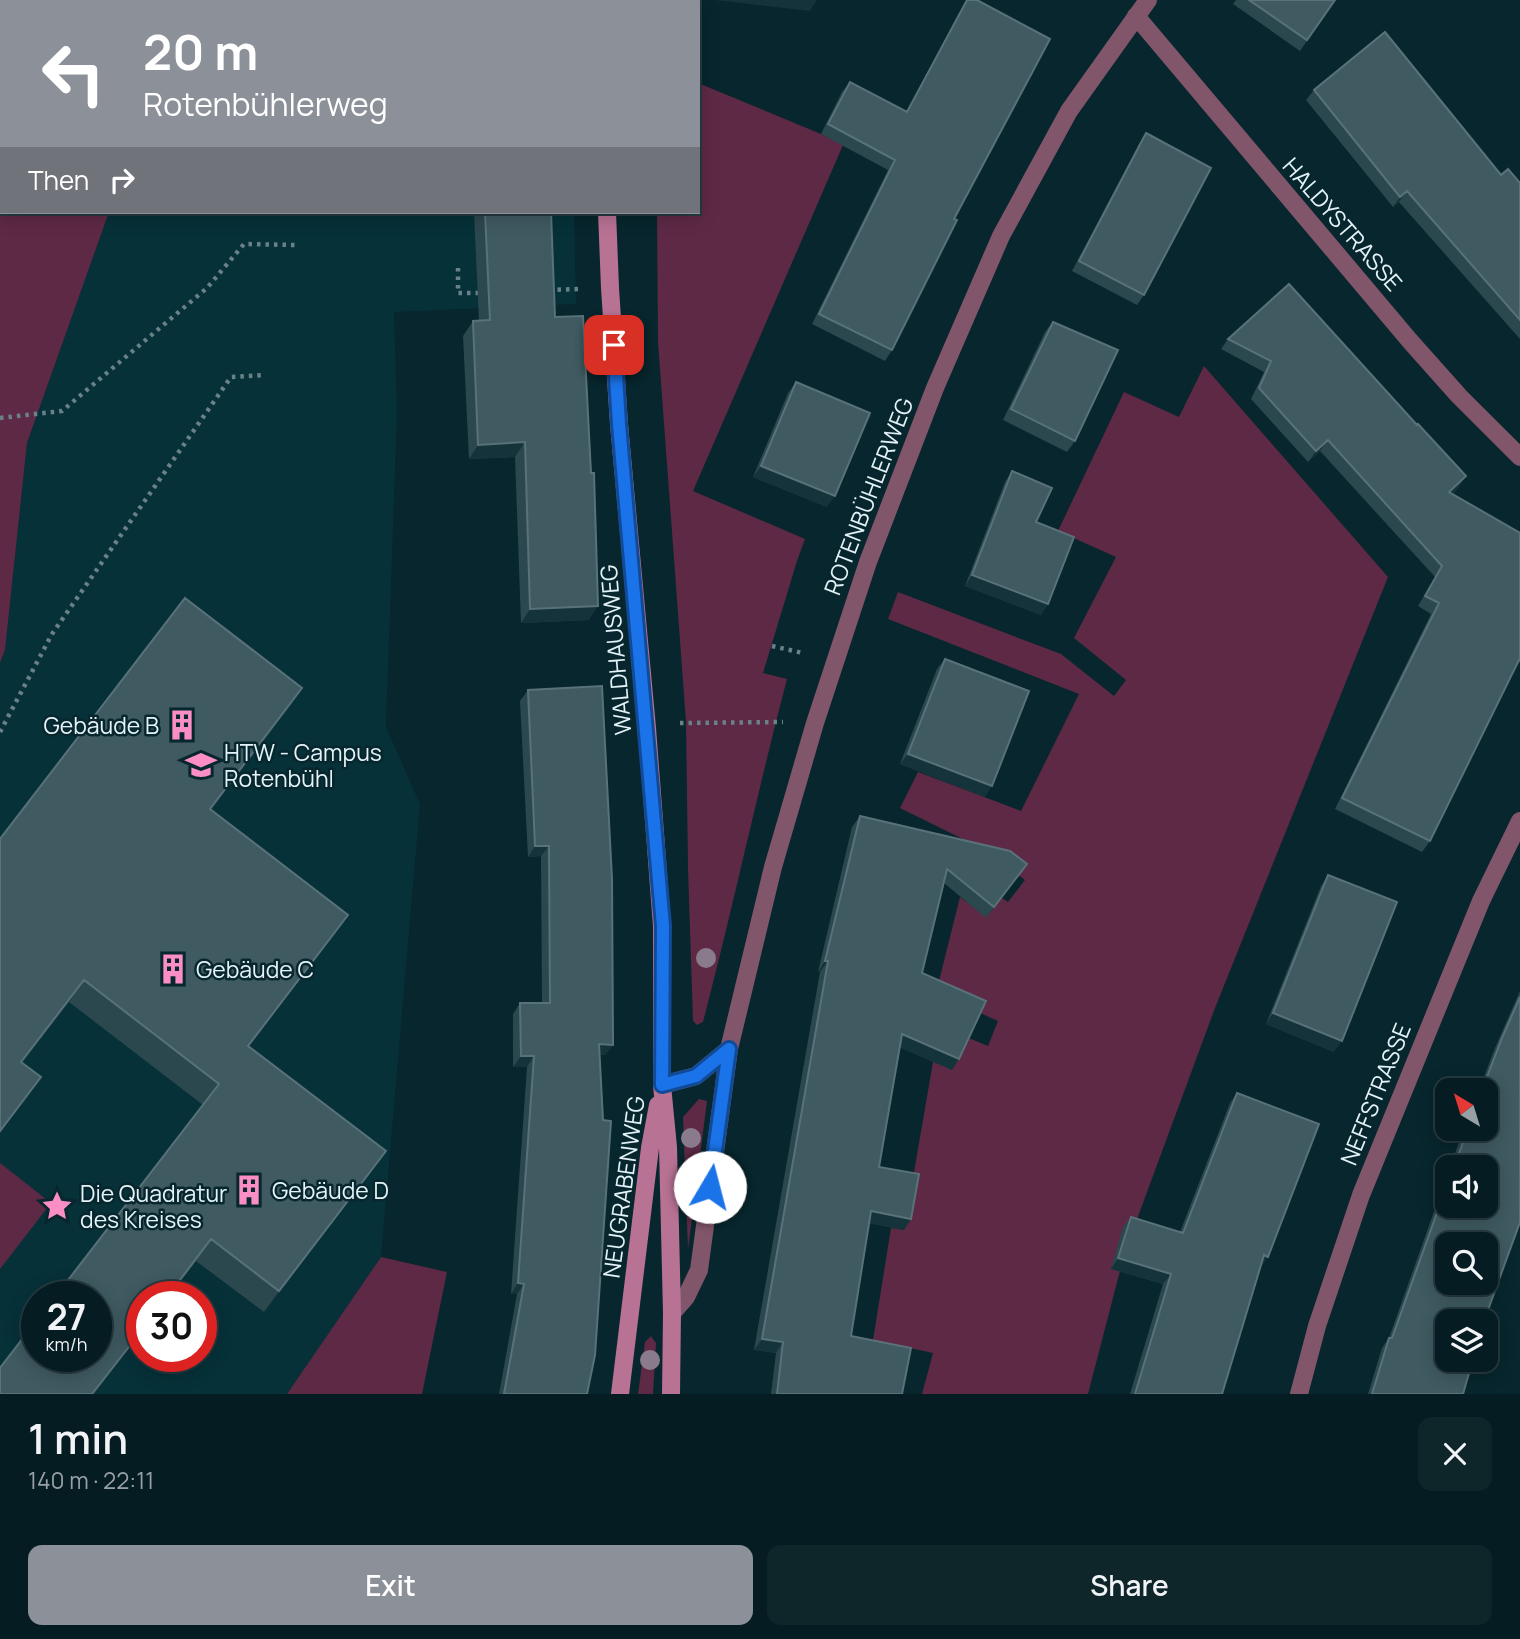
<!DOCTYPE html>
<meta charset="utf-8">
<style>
:root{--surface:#051c22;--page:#0e252a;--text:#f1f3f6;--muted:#97a1a5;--line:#263a40;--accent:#8c9099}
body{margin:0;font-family:Manrope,sans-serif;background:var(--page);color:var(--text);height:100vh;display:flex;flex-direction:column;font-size:26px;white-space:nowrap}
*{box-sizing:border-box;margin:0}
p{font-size:23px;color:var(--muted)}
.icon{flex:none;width:38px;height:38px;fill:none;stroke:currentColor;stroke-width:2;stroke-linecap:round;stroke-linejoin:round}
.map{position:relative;height:1394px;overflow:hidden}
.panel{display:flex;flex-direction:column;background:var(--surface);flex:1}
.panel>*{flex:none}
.banner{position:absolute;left:0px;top:0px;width:700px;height:214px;box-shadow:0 4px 18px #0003,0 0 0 2px var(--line);background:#8c9099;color:#fff;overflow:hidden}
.needle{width:46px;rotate:322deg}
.fabs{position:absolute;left:1435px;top:1078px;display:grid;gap:14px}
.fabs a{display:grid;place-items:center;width:63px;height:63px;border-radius:14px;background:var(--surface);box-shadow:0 4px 18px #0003,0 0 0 2px var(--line);font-size:35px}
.speed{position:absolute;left:21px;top:1281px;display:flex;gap:14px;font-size:35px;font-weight:700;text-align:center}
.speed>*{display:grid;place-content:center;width:91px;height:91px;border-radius:50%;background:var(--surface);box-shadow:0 4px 18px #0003,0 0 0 2px var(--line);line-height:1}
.speed small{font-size:18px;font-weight:400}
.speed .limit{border:10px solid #d22;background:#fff;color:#111}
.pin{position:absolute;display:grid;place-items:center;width:60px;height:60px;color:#fff;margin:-30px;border-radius:14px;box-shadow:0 4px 10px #0006}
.me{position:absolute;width:77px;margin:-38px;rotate:8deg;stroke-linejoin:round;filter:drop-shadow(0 0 5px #0008)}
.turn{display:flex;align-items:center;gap:24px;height:147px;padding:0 28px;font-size:32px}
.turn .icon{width:91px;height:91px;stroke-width:2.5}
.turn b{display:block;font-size:49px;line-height:60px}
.then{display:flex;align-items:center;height:66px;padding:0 28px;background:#0003;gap:14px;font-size:26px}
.round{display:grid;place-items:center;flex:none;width:74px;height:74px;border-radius:14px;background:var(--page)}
.overview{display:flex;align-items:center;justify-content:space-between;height:119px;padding:0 28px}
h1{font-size:42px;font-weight:600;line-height:52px}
.cta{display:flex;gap:14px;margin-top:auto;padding:14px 28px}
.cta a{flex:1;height:80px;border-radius:14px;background:var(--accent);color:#fff;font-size:28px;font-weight:600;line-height:80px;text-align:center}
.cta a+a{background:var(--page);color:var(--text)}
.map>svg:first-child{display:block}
</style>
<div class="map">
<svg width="1520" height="1394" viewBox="0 0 1520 1394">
<rect width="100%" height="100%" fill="#07262d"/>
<path fill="#063139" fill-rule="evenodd" d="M184,0H579V2H184Z
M109,212H574L576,304L394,312L397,412L386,727L420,804L381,1257L287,1394H0V663L5,650L27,443ZM37,1297H96V1356H37ZM142,1297H201V1356H142Z"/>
<path fill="#5e2945" d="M0,0H184V2H2V212H109L27,443L5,650L0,663Z
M698,83L821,134L843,145L693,491L805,539L797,561L763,673L787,679C757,793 733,908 703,1022L697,1025L693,1021L688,868L686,722L658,342L657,212H698Z
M1204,366L1388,577L1215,1008L1133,1230L1111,1268L1120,1271L1088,1394H922L933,1353L873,1340L891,1228L904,1230L933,1062L966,1037L988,1046L998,1021L936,993L960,897L986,917L1002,898L1008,902L1025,880L989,852L900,808L918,772L1021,811L1079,694L888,619L898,592L1061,654L1114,696L1126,680L1074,638L1116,557L1058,531L1124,392L1179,417Z
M699,1099L707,1101L688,1249L683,1117Z
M0,1163L51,1203L0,1269Z
M381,1257L447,1272L422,1394H287Z
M651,1336L656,1343L653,1394H638L645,1342Z"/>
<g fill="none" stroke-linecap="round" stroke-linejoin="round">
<path stroke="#698187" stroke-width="4.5" stroke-dasharray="3.5 5" stroke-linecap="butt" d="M42,2V0
M79,2V0
M0,192L2,188
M458,268V293H481
M549,290L579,289
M0,418L62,411L207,288L244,244L296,245
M772,646L803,653
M680,723L783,722
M0,732L52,634L231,377L265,375"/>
<path stroke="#81556a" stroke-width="18" d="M1136,16L1410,341L1459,396L1520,457
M662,1085L696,1076L729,1049
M672,1313L686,1297L699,1270L729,1049L773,867L815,723L868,562L935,388L1001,236L1069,111L1148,0
M1299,1394L1317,1326L1361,1195L1481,901L1520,821"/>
<path stroke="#b87294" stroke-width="18" d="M613,2V0
M607,212L610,288L619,424L647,728L662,926V1085L668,1147L672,1313L671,1394
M620,1394L650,1148L658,1105"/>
</g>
<g fill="#8a7b8c">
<circle cx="706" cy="958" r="10"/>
<circle cx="691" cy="1138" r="10"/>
<circle cx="691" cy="1205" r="10"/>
<circle cx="650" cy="1360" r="10"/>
</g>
<path fill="#2c484f" d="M967,0H977L954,219L892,350L885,361L812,324L888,170L821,134L842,92L850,82L906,112Z
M1236,0H1335L1300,51L1233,4Z
M1314,90L1501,175L1520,183V339L1399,202L1393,207L1306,100Z
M1146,133L1144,295L1137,305L1072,271L1139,144Z
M475,212H551L555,317L589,620L521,623L515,457L469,459L463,336L473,321H479L474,213Z
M1289,284L1459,487L1452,494L1520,533V662L1519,663L1518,662L1430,841L1422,852L1335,809L1431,614L1418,606L1435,577L1320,451L1308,462L1251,399L1264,372L1221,349L1228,339Z
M1053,322L1075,441L1067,452L1003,420L1045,332Z
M796,382L827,507L753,477L788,393Z
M1012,471L1036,522L1048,604L1041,615L965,586L1005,482Z
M945,659L985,797L900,764L937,669Z
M302,688L287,710L211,810L348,915L333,936L249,1046L386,1151L371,1172L264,1312L196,1261L169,1297H142V1332L94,1394L203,1105L69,1002L22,1063L41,1077L0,1133V839Z
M528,690L613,1045L605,1055H600L587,1394H499L517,1294H511L527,1067H513V1014L520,1003H542L541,856L528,857L520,701Z
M860,816L1019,875L986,918L944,883L922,973L959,1059L952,1070L899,1047L879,1167L911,1219L904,1230L869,1223L851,1336L902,1394H771L776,1353L754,1350L820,972H818L852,827Z
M1328,875L1334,1052L1266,1024L1321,886Z
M1520,991V1222L1447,1321L1463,1394H1368L1382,1348L1389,1338L1447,1175V1206L1486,1167H1450L1464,1129H1486V1090H1479L1495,1048Z
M1237,1093L1261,1267L1222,1394H1130L1163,1284L1111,1269L1123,1227L1131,1217L1180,1232L1230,1103Z"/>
<path fill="#15333a" d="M715,0H817L810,11Z
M1407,191L1399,202L1393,207L1400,197Z
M1328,440L1320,451L1308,462L1316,451Z
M525,442L515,457L469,459L478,445Z
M761,466L835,496L827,507L753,477Z
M1466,476L1459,487L1442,503L1449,492Z
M972,575L1048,604L1041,615L965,586Z
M598,606L589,620L521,623L530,609Z
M302,688L287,710L195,831L210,809Z
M908,754L992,786L985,797L900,764Z
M535,846H549L541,856L528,857Z
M348,915L333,936L233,1067L248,1046Z
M825,961H828L820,972H818Z
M84,980L69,1002L6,1083L21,1062Z
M1273,1013L1342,1041L1334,1052L1266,1024Z
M902,1034L959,1059L952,1070L894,1045Z
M599,1044L613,1045L605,1055H592Z
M521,1056H534L527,1067H513Z
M41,1077L26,1099L0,1133V1131Z
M386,1151L371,1172L264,1312L279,1291Z
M871,1211L911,1219L904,1230L864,1222Z
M211,1239L169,1297H167Z
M1264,1255L1268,1257L1261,1267L1256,1266Z
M1118,1258L1171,1274L1163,1284L1111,1269Z
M518,1283L524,1284L517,1294H511Z
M142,1330V1332L94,1394H92Z
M762,1339L783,1342L776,1353L754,1350Z"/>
<path fill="#3f5a61" stroke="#597279" stroke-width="2" fill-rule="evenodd" d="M967,0H977L1050,39L954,219L957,220L892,350L819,314L895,160L828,124L850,82L907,112Z
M1249,0H1335L1307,40Z
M1385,32L1501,175L1508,169L1520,183V320L1407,191L1400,197L1314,90Z
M1146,133L1211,168L1144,295L1079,261Z
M485,212H551L555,317L583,316L591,473H594L598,606L530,609L525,442L478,445L473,321L490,320Z
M1289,284L1417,425L1418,424L1466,476L1449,492L1520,533V658L1430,841L1342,798L1439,603L1425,596L1442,566L1328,440L1316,451L1259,388L1271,361L1228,339Z
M1053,322L1118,350L1075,441L1011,409Z
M796,382L870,413L835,496L761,466Z
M1012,471L1052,488L1036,522L1074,537L1048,604L972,575Z
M185,598L302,688L210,809L348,915L248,1046L386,1151L279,1291L211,1239L167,1297H142V1330L92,1394H0V1368L37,1320V1356H96V1297H55L219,1084L84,980L21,1062L41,1077L0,1131V839Z
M945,659L1029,691L992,786L908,754Z
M602,686L612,879L613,1045L599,1044L603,1120L611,1121L595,1355L587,1394H504L524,1284L518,1283L534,1056H521L520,1003H550L549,846H535L528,690Z
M860,816L1010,851L1027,864L994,907L947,869L922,973L986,1001L959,1059L902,1034L879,1167L919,1174L911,1219L871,1211L851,1336L911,1348L902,1394H777L783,1342L762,1339L828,961H825Z
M1328,875L1397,902L1342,1041L1273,1013Z
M1520,997V1222L1484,1321H1447V1360H1470L1469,1362L1472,1363L1463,1394H1372L1389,1338H1392L1447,1185V1206H1486V1167H1454L1468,1129H1486V1090H1482L1502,1038ZM1447,1244H1486V1283H1447Z
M1237,1093L1319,1124L1268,1257L1264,1255L1222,1394H1135L1171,1274L1118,1258L1131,1217L1183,1233Z"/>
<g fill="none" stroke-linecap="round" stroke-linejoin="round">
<g stroke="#114b97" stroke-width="18">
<path id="route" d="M614,345L619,424L663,926L662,1085L696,1076L729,1049L710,1187"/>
</g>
<use href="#route" stroke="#1a73e8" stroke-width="12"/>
</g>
<defs>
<g id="building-bare" transform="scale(2.415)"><path d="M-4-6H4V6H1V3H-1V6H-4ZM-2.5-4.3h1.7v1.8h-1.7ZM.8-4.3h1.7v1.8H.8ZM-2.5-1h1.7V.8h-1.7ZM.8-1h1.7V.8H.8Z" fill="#fb8fc5" stroke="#07262d" stroke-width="2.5" paint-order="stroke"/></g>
<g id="university-bare" transform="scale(2.415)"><path d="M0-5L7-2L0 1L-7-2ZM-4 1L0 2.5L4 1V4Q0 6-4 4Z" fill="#fb8fc5" stroke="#07262d" stroke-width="2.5" paint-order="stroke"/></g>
<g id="sight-bare" transform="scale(2.415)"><path d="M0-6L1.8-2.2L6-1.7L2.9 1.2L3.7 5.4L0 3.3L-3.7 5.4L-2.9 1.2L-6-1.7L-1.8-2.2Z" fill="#fb8fc5" stroke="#07262d" stroke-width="2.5" paint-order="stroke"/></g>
</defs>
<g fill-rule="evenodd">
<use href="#building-bare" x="182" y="725"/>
<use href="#university-bare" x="201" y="765"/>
<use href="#building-bare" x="173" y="969"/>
<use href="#building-bare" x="249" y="1190"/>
<use href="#sight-bare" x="57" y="1206"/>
</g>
<g text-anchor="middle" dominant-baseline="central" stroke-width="5" stroke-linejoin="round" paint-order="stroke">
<g font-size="23" fill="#e3f3f8" stroke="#07262d">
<text transform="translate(1343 224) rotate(49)">HALDYSTRASSE</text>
<text transform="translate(868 496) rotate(-69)">ROTENBÜHLERWEG</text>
<text transform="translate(615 650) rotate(-95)">WALDHAUSWEG</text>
<text transform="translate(1375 1094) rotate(-68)">NEFFSTRASSE</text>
<text transform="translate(623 1187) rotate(-82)">NEUGRABENWEG</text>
</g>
<g font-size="23" fill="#e3f3f8" stroke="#07262d" text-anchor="start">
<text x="159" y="725" text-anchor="end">Gebäude B</text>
<text x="224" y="752">HTW - Campus<tspan x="224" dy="26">Rotenbühl</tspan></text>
<text x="196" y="969">Gebäude C</text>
<text x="272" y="1190">Gebäude D</text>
<text x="80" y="1193">Die Quadratur<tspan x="80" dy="26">des Kreises</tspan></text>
</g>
</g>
</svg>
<div class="fabs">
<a><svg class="needle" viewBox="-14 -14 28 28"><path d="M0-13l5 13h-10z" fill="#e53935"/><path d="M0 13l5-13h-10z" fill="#97a1a5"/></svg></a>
<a><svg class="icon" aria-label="sound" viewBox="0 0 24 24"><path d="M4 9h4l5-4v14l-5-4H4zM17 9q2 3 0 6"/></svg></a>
<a><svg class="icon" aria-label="search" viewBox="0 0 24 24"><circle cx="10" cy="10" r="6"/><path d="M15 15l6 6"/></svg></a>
<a><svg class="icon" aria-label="layers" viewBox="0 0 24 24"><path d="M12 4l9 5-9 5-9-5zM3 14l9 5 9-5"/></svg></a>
</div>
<div class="speed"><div>27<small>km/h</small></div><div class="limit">30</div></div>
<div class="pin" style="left:614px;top:345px;background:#d93025"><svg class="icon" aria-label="arrive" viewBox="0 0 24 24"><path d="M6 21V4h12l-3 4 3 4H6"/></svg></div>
<svg class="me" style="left:710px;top:1187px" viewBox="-20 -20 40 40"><circle r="19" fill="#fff"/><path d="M0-13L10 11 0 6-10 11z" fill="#1a73e8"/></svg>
<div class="banner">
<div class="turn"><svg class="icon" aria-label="left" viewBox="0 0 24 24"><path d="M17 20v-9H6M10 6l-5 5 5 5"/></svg><div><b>20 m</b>Rotenbühlerweg</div></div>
<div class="then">Then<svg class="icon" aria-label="right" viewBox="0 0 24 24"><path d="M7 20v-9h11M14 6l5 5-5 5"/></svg></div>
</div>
</div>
<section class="panel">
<div class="overview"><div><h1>1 min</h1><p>140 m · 22:11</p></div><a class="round"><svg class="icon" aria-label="close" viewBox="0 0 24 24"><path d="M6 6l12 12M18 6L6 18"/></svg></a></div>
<div class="cta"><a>Exit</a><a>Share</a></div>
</section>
